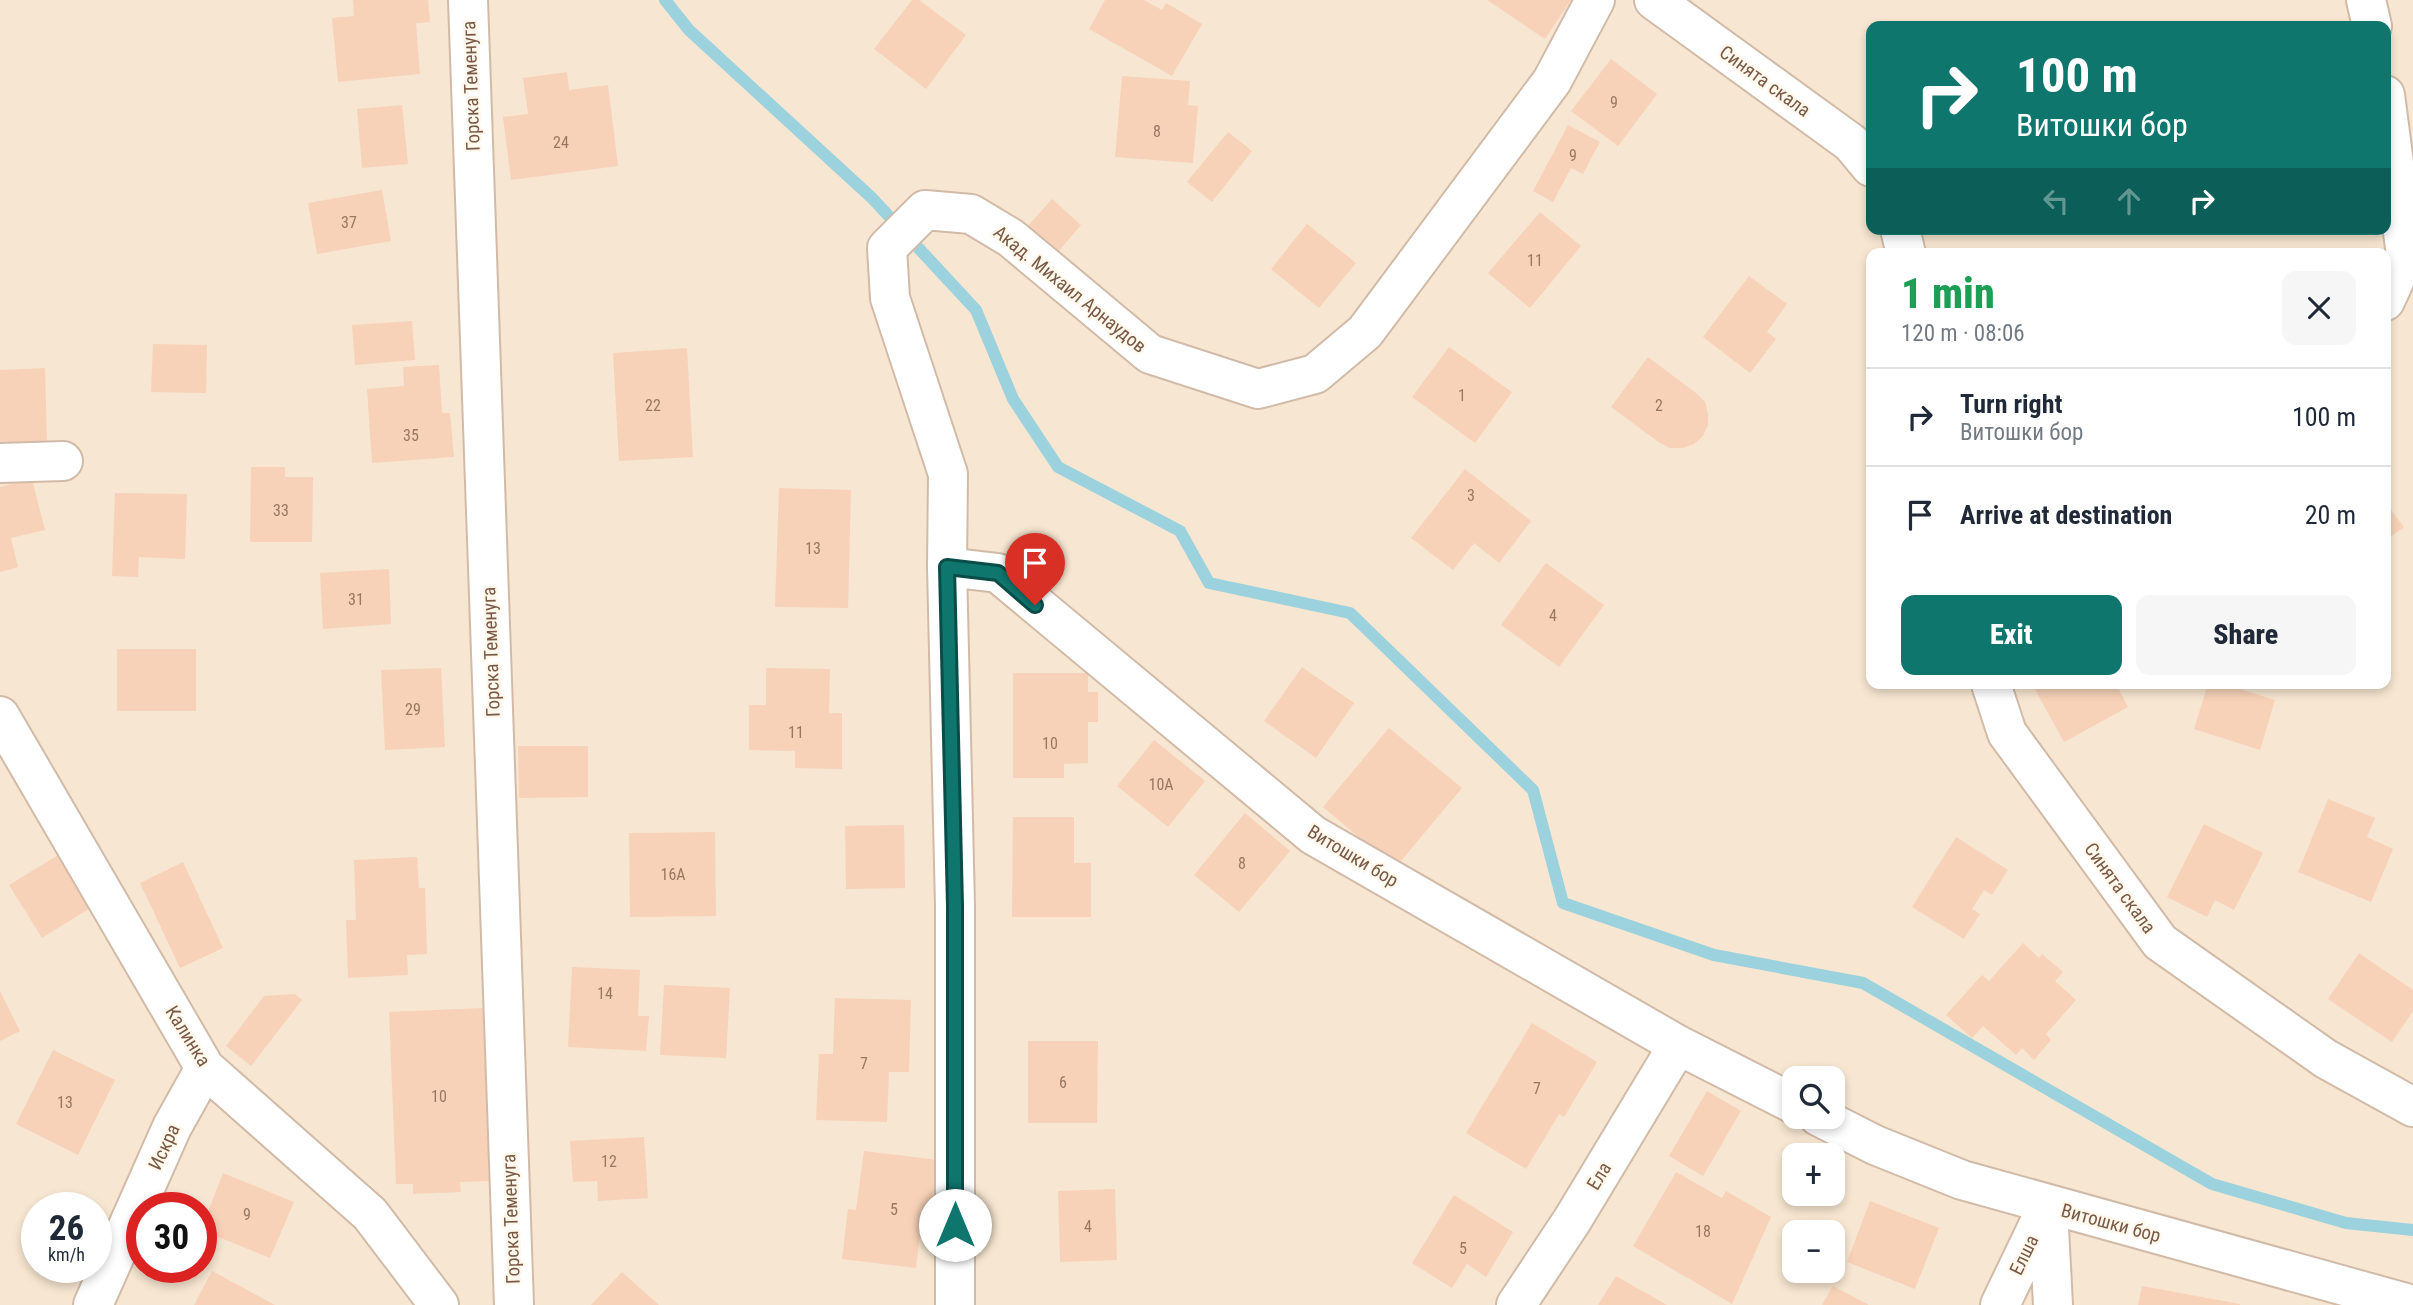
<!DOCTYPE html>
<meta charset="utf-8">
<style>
:root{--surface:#fff;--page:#f6f6f7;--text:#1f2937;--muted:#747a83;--line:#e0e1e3;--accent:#0f766e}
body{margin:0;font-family:"Roboto Condensed",sans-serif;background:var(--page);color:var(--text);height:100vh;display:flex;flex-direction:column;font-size:26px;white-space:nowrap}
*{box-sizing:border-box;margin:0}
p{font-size:23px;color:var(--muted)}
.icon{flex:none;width:38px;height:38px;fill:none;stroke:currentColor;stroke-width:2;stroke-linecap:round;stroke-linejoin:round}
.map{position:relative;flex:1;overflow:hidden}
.details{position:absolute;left:1866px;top:248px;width:525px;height:441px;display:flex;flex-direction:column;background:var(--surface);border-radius:14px;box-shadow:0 4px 10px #0003}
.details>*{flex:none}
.banner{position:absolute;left:1866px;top:21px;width:525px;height:214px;border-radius:14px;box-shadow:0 4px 10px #0003;background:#0f766e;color:#fff;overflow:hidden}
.controls{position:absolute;left:1782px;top:1066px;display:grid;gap:14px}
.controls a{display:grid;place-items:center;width:63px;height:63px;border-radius:14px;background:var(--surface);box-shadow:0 4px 10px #0003;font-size:35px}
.speed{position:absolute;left:21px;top:1192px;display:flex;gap:14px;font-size:35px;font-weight:700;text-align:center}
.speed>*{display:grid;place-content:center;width:91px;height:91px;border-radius:50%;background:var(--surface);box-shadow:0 4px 10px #0003;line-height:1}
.speed small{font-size:18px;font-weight:400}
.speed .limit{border:10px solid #d22;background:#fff;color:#111}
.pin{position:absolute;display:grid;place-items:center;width:60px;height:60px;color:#fff;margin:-72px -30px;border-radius:50% 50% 50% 0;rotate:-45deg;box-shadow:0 0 7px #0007}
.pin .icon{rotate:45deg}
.me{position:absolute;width:77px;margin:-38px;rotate:0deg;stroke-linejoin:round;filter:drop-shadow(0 0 5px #0008)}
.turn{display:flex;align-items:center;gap:24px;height:147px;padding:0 35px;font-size:32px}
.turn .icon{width:91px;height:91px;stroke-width:2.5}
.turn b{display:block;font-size:49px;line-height:60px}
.lanes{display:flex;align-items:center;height:66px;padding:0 35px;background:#0003;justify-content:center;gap:35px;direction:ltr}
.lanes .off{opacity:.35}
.round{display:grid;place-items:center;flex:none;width:74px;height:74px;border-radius:14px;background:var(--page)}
.summary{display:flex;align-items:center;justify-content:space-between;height:119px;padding:0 35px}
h1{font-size:42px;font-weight:800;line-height:52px;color:#1e9e55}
.button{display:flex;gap:14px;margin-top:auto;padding:14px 35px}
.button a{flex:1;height:80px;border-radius:14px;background:var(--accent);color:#fff;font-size:28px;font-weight:800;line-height:80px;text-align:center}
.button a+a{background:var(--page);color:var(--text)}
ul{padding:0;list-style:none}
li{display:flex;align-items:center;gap:21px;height:98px;padding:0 35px;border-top:2px solid var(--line)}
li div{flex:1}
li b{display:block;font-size:26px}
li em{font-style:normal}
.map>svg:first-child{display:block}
</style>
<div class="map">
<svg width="2413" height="1305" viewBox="0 0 2413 1305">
<rect width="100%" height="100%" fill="#fef4e4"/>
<path fill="#f7e6d1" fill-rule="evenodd" d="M0,0H2413V1305H0ZM1871,26H2385V229H1871ZM1871,254H2385V684H1871ZM1794,1078H1832V1116H1794ZM1794,1155H1832V1194H1794ZM37,1208H96V1267H37ZM142,1208H201V1267H142ZM1794,1232H1832V1270H1794Z"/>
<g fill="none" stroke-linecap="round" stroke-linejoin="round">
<path stroke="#9bd2dd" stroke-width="12" d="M665,0L689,30L872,198L976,310L1013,399L1058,467L1180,531L1209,583L1350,613L1533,790L1563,903L1714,955L1863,983L2212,1184L2346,1223L2413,1230"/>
</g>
<path fill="#f7d2b8" d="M353,0H428L430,22L416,23L420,74L338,82L332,18L354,16Z
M912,0H919L966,35L926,89L874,49Z
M1105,0H1144L1162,10L1166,3L1202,24L1172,76L1089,29Z
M1487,0H1571L1545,39Z
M1611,59L1657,94L1618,146L1571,111Z
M567,72L569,90L608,85L618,166L511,180L503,117L528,114L523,78Z
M1122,76L1190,81L1188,105L1198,106L1193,163L1115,157Z
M402,105L408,164L362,168L357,109Z
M1568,125L1600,142L1583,174L1571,168L1553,202L1533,191Z
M1228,132L1252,151L1212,202L1187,182Z
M382,190L391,241L317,254L308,203Z
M1052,199L1081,225L1057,253L1027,227Z
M1540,212L1581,246L1530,308L1488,273Z
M1307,224L1356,263L1319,308L1271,269Z
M1749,276L1787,304L1767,332L1776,339L1750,373L1703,337Z
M412,321L415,360L355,365L352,325Z
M153,344L207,345L206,393L151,392Z
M1449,347L1512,392L1475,443L1412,397Z
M687,348L693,457L619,461L613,353Z
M1648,357L1696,393L1705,402L1708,413V425L1703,436L1694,444L1683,448H1670L1660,443L1611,407Z
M439,365L442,413H450L454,457L372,463L367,389L404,386L403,367Z
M45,368L47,443L0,453V370Z
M251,467H285V477H313L312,542H250Z
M1465,469L1531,521L1499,563L1474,543L1453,570L1411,538Z
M32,479L45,530L11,538L18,567L0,572V487Z
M779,488L851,490L848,608L775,607Z
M115,493L187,494L185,559L139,557L138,577L112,576Z
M2385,502L2404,527L2385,541Z
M1546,563L1604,605L1559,667L1501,625Z
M389,569L391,624L323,629L320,573Z
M117,649H196V711H117Z
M1302,667L1354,703L1316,758L1264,721Z
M441,668L445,747L385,750L381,670Z
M766,668L830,669L829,713H842V769L795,768V751L749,750V705H766Z
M1013,673H1088V692H1098V722H1088V763L1064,764V778H1013Z
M2032,684H2116L2128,707L2064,742Z
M2208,684H2224L2275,700L2260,750L2194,729Z
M1389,728L1462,788L1395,868L1323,807Z
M1154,740L1205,781L1168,827L1117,786Z
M518,746H588V797L519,798Z
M2328,799L2375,818L2367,837L2393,849L2371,902L2298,872Z
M1245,813L1290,851L1239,912L1194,875Z
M1013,817H1074V863H1091V917H1012Z
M2204,824L2263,853L2234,910L2215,900L2207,917L2167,897Z
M904,825L905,888L846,889L845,826Z
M715,832L716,916L630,917L629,833Z
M1956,837L2008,870L1992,895L1984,890L1972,909L1980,914L1964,939L1912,907Z
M58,855L90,908L42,938L9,885Z
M417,857L419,888H425L427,954L407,955L408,975L348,978L346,920H356L354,860Z
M183,862L223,948L180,968L140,883Z
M2023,943L2039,958L2042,954L2063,972L2055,981L2076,1000L2046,1034L2051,1040L2034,1060L2022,1048L2016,1055L1983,1026L1972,1038L1946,1015L1982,975L1989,981Z
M2359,953L2413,990V1011L2392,1042L2328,999Z
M572,967L640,970L638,1016H649L646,1051L568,1047Z
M664,985L730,988L726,1058L660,1055Z
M0,991L20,1031L0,1041Z
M295,994L302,1000L251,1066L226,1046L264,996Z
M835,998L911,1000L909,1072H889L887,1122L816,1120L819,1054H833Z
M483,1008L489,1181L460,1182L461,1192L413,1194V1184H396L389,1012Z
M1532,1023L1597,1062L1564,1117L1559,1114L1526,1169L1466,1133Z
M1028,1041H1098L1097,1123H1028Z
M53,1050L115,1080L78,1155L16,1124Z
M1707,1091L1741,1111L1703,1176L1669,1156Z
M644,1137L648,1198L598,1201L597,1181L573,1182L570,1141Z
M864,1151L938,1160L930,1220L922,1218L916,1268L842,1259L848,1209L856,1210Z
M1676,1172L1722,1198L1726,1191L1771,1217L1732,1304L1633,1246Z
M223,1173L294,1202L270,1258L201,1230Z
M1115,1189L1117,1260L1060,1262L1058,1191Z
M1454,1195L1513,1232L1486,1277L1467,1264L1452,1288L1412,1263Z
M1870,1201L1939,1228L1915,1289L1847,1262Z
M212,1271L275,1305H194Z
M622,1272L659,1305H591Z
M1616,1276L1667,1305H1598Z
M1833,1286L1869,1305H1822Z
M2142,1286L2240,1304V1305H2138Z"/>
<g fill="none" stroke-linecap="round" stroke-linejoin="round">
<g stroke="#d1bba8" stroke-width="42">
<path id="minor" d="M468,0L514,1305
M1654,0L1851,143L1871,167
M2366,0L2372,26
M2385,95L2406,255L2385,301
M1900,229L1906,254
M0,463L63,461
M947,567L998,573L1313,835L1678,1045L1794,1104
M1991,684L2007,733L2160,942L2326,1059L2413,1107
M0,716L205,1068L370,1214L439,1305
M1818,1116L1875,1145L1962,1180L2413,1305
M2048,1209L2053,1305
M93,1305L172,1127L205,1068
M955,1305V906L947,567L948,474L890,298L887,248L925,210L971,214L1011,238L1150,354L1258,389L1315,374L1365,332L1552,81L1595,0
M1516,1305L1573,1219L1678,1045
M2000,1305L2048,1205"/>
</g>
<use href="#minor" stroke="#fff" stroke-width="38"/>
</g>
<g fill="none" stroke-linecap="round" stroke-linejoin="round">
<g stroke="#0a4d48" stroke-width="18">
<path id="route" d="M955,1225V906L947,567L998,573L1035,605"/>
</g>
<use href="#route" stroke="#0f766e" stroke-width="12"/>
</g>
<g text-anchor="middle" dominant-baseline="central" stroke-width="5" stroke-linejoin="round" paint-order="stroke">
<g font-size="16" fill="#997762">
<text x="1614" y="102">9</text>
<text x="1157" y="131">8</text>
<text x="561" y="142">24</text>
<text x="1573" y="155">9</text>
<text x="349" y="222">37</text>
<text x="1535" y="260">11</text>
<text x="1462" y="395">1</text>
<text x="653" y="405">22</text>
<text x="1659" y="405">2</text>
<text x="411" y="435">35</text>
<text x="1471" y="495">3</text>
<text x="281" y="510">33</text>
<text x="813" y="548">13</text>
<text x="356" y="599">31</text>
<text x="1553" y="615">4</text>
<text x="413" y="709">29</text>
<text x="796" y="732">11</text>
<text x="1050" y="743">10</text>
<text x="1161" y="784">10А</text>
<text x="1242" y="863">8</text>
<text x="673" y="874">16А</text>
<text x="605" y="993">14</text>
<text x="864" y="1063">7</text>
<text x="1063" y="1082">6</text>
<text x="1537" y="1088">7</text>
<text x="439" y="1096">10</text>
<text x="65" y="1102">13</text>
<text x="609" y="1161">12</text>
<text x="894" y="1209">5</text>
<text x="247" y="1214">9</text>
<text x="1088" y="1226">4</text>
<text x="1703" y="1231">18</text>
<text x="1463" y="1248">5</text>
</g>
<g font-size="19" fill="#7a5946" stroke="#fff8ec">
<text transform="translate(1765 81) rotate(36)">Синята скала</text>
<text transform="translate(471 86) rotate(-92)">Горска Теменуга</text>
<text transform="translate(1070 289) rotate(39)">Акад. Михаил Арнаудов</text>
<text transform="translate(491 652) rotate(-92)">Горска Теменуга</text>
<text transform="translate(1353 856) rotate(31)">Витошки бор</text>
<text transform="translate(2120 888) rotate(54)">Синята скала</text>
<text transform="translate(188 1036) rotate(58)">Калинка</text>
<text transform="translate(164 1147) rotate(-65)">Искра</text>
<text transform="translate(1599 1176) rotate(-59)">Ела</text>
<text transform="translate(511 1219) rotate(-92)">Горска Теменуга</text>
<text transform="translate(2111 1223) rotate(15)">Витошки бор</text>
<text transform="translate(2024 1255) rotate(-64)">Елша</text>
</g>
</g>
</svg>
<div class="controls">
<a><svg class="icon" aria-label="search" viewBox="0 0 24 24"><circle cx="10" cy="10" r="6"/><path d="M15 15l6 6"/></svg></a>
<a>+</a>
<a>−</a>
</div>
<div class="speed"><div>26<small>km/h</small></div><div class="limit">30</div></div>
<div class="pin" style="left:1035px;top:605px;background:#d93025"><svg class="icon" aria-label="arrive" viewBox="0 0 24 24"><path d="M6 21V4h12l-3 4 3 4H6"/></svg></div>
<svg class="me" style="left:955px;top:1225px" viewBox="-20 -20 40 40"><circle r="19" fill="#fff"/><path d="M0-13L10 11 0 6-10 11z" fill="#0f766e"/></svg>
<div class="banner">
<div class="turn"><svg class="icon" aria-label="right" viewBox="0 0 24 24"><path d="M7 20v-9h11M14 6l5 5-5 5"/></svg><div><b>100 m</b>Витошки бор</div></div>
<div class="lanes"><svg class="icon off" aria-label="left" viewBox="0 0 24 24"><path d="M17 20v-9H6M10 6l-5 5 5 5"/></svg><svg class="icon off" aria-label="ahead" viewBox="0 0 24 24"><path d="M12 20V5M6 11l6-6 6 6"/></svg><svg class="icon" aria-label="right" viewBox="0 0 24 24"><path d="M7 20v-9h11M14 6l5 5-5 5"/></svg></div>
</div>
<section class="details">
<div class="summary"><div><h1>1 min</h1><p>120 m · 08:06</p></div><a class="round"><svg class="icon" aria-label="close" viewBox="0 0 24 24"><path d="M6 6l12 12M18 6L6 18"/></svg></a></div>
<ul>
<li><svg class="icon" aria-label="right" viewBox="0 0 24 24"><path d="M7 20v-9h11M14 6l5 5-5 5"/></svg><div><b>Turn right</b><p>Витошки бор</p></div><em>100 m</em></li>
<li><svg class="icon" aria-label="arrive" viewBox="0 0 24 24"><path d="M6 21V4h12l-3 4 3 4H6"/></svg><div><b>Arrive at destination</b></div><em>20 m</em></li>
</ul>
<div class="button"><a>Exit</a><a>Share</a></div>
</section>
</div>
